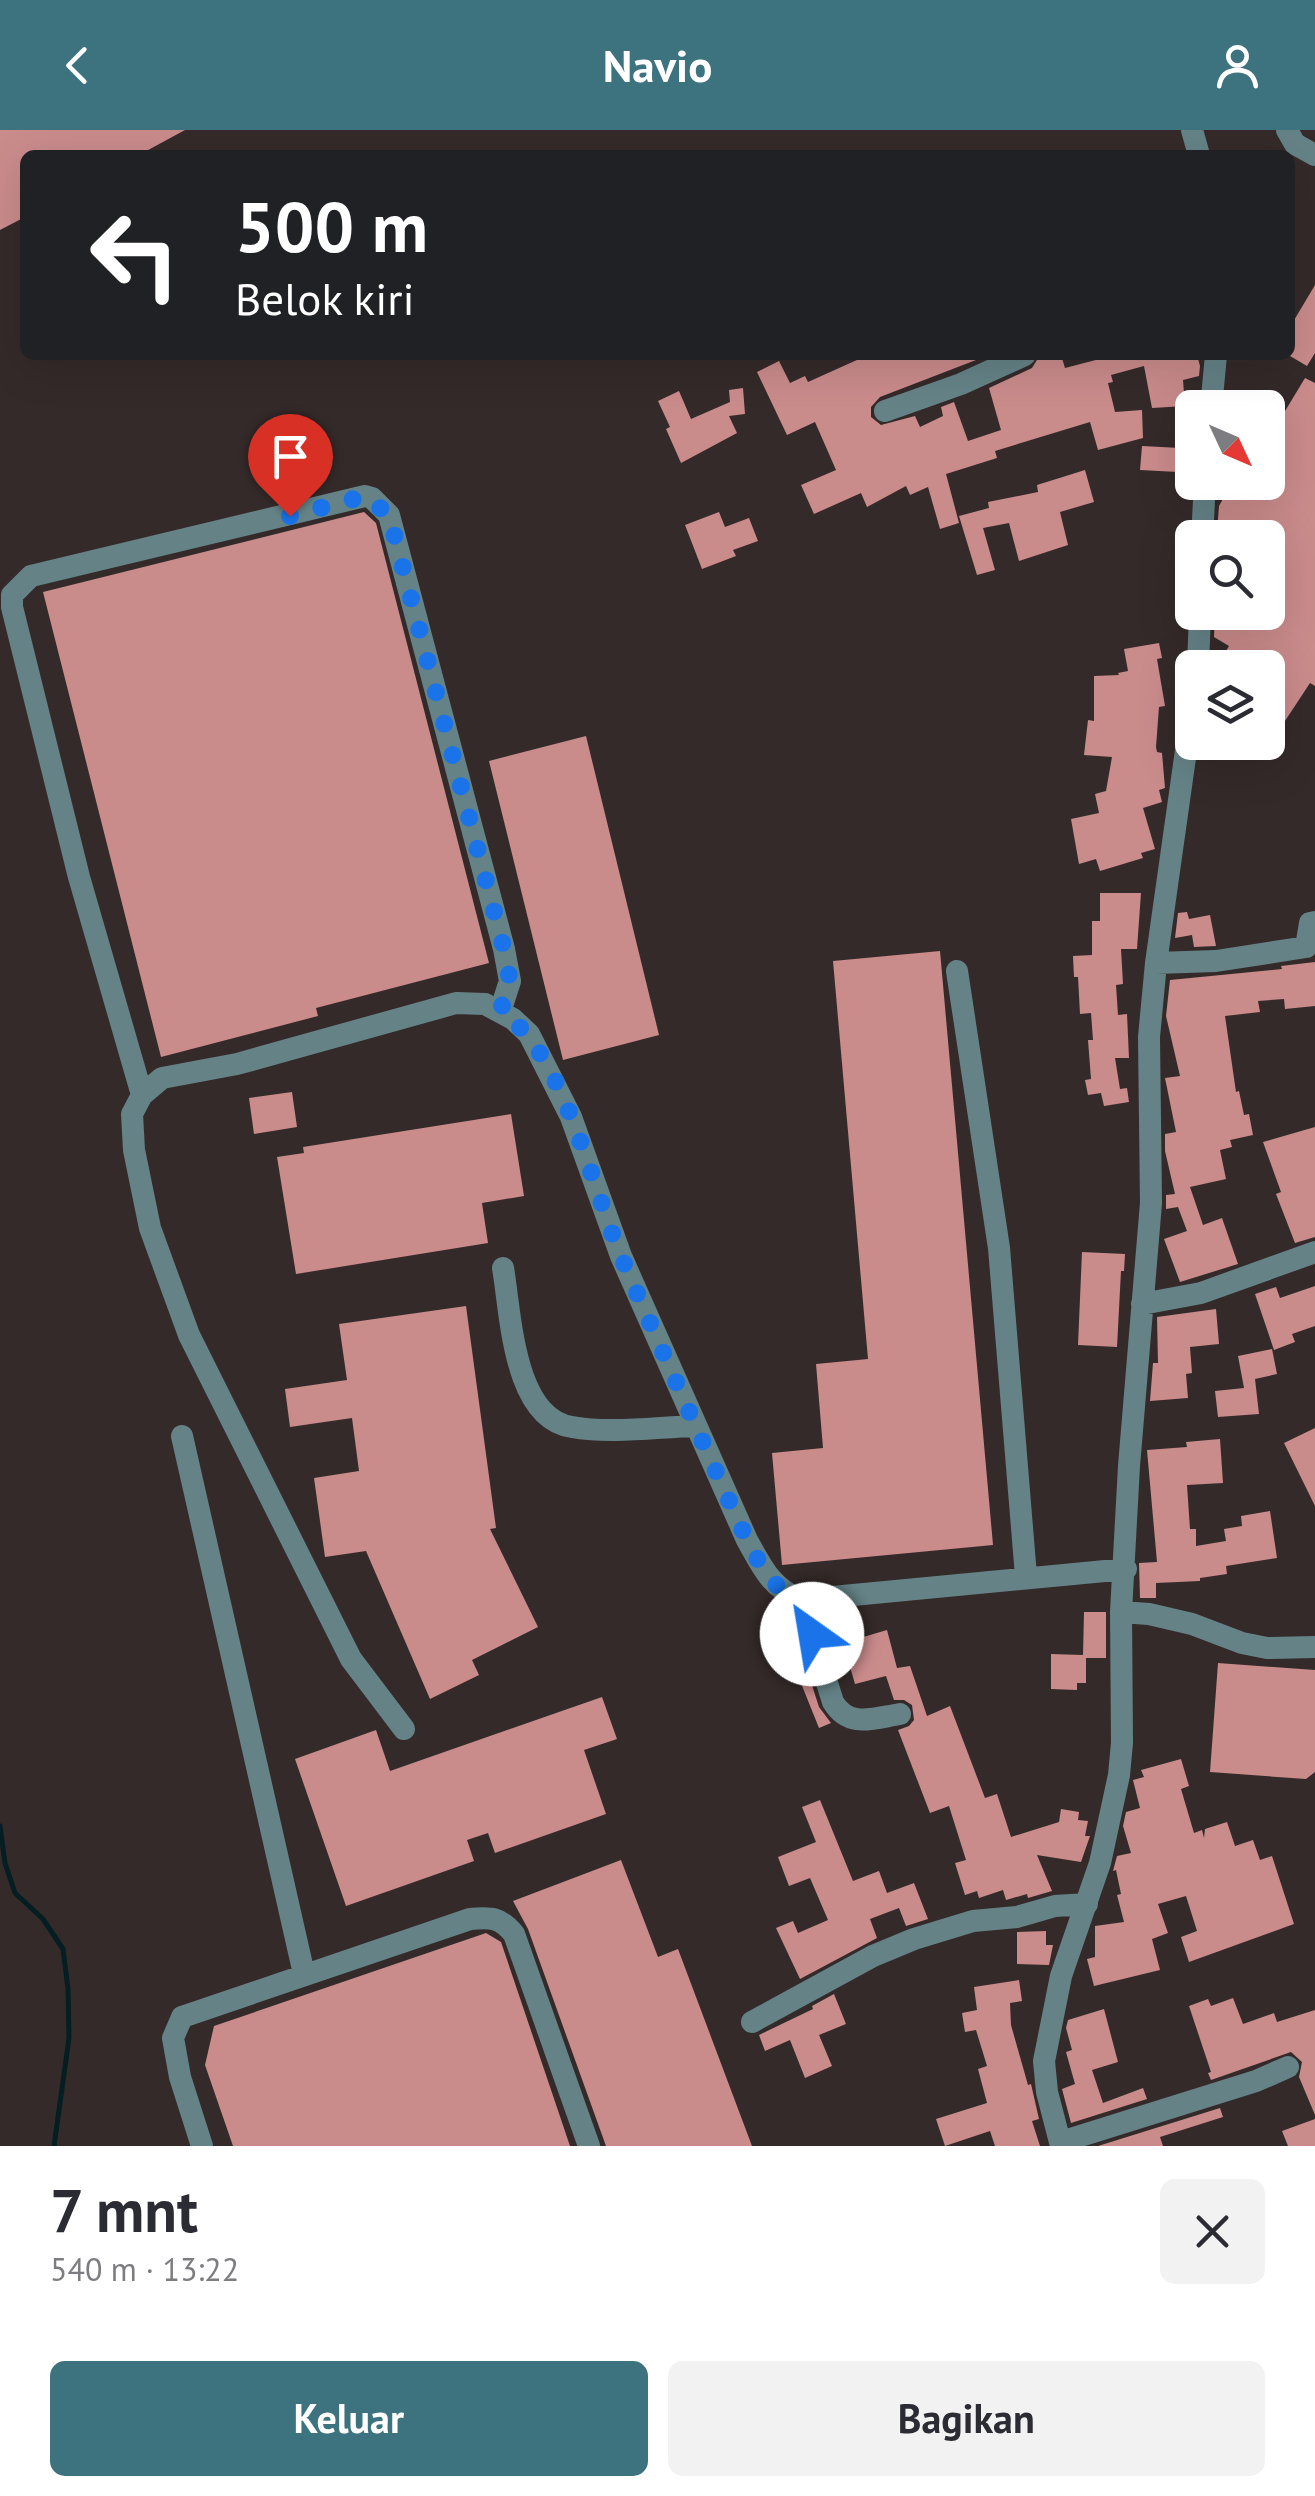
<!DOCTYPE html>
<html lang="id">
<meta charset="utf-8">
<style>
:root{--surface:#fff;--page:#f2f2f3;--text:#2b2b33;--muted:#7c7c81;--accent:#3d737f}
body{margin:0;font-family:"PT Sans",sans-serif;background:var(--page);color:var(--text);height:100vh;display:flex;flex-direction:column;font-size:38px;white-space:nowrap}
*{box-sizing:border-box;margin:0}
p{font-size:32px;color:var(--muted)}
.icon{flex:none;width:55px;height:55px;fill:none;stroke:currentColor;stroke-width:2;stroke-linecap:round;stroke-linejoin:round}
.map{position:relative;height:2016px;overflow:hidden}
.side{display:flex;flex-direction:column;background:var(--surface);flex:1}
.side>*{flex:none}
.guide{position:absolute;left:20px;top:20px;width:1275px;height:210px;border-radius:15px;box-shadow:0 10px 40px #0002;background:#202124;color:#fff;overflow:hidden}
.needle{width:65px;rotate:134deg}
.controls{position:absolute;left:1175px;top:260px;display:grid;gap:20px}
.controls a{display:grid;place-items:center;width:110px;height:110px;border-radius:15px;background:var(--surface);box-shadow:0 10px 40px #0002;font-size:50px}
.pin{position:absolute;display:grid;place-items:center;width:85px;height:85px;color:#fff;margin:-102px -42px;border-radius:50% 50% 50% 0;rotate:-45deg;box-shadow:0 0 10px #0007}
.pin .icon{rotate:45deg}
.me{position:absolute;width:110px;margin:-55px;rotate:328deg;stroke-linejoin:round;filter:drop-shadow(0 0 8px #0008)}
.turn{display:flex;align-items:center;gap:35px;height:210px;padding:0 50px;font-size:45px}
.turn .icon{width:130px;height:130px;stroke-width:2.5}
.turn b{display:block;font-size:70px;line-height:85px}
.round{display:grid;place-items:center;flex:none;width:105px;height:105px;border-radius:15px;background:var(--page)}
.head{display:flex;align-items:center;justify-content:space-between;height:170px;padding:0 50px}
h1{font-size:60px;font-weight:700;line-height:75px}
.button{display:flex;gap:20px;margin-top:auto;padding:20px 50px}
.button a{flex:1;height:115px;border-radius:15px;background:var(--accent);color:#fff;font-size:40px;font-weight:700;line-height:115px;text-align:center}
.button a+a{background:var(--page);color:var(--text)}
header{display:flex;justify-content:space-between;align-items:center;height:130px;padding:0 50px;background:var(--accent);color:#fff;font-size:45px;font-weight:700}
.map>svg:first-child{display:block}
</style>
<header><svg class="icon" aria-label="back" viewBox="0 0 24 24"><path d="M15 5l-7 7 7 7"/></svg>Navio<svg class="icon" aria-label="person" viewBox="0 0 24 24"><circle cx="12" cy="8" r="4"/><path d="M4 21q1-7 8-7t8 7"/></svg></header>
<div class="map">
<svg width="1315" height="2016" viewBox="0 0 1315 2016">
<rect width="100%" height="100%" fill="#352a2a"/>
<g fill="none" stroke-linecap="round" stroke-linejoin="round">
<path stroke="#051e21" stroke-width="5" d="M0,1696L5,1733L15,1763L43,1789L63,1819L68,1859L69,1908L54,2016"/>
</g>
<path fill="#ca8b8b" d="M0,0H185L139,25H25V87L0,100Z
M1315,155V223L1307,236L1290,226V197Z
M868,225H989L880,267L871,277V287L881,295L915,286L920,297L943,286L941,277L954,272L968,311L1001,300L989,258L1032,238L1040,225H1061L1065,238L1115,225H1197L1200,236L1199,246L1183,250L1185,276L1152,278L1144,236L1111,245L1113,252L1108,253L1115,282L1142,280L1143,308L1098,320L1090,292L995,321L997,328L946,344L959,393L940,399L928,357L910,365L906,356L867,377L861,363L814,384L801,355L836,340L815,292L787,305L757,242L779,231L790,253L805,246L808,252Z
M1305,248L1315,253V556L1310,553L1283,594L1268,585V538H1216L1229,516L1214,507L1215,482H1268V408H1227L1217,402L1219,376L1224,367L1219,364L1220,352H1268V291L1276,296Z
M743,258L745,284L729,286L737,303L681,333L666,299L670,297L658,271L679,261L691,289L730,272L729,260Z
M1142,316L1180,318L1178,342L1140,340Z
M1085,340L1094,372L1060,382L1068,415L1019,431L1009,393L983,398L995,440L977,445L959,386L989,378L988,372L1038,362L1037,355Z
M364,382L376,393L489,833L316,878L318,886L161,927L43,462Z
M719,382L725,397L749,388L758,411L733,420L736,426L702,439L685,395Z
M1159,513L1162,528L1157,529L1165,576L1159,577L1156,617L1157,622L1162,623L1165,658L1159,660L1162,672L1143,678L1155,719L1141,723L1143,728L1100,741L1096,729L1079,734L1071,689L1099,683L1095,664L1106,661L1112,627L1084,625L1088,590L1094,591V546L1119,545L1118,543L1128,541L1124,519Z
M586,606L659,905L563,930L489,631Z
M1100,763H1141L1137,819H1121L1123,854L1116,855L1118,885L1127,884L1129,928H1115L1120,959L1127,958L1129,972L1104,976L1101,963L1088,965L1085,950L1091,949L1088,910H1093L1091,883L1080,884L1078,847H1074L1073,826L1092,825V791H1100Z
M1187,782L1189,789L1210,785L1216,816L1194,817L1192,805L1175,808L1178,783Z
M940,821L993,1415L782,1435L772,1323L823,1318L816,1234L868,1229L833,831Z
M1315,832V876L1285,879L1284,869L1258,871L1260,882L1225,886L1236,962L1239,961L1244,985L1249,984L1253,1005L1230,1010L1232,1017L1220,1020L1226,1049L1190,1057L1203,1095L1222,1088L1238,1134L1180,1152L1164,1109L1187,1101L1178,1077L1166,1079V1065L1175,1064L1165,1021V1004L1176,1002L1165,948L1180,946L1166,886L1170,850L1282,839L1281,836Z
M292,962L297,997L254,1004L249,968Z
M511,984L524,1066L482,1073L488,1113L296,1144L277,1027L304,1023L303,1017Z
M1315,997V1107L1295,1113L1276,1064L1281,1062L1263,1012Z
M1082,1122L1125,1124L1124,1141H1121L1117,1217L1078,1215Z
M1315,1156V1196L1292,1204L1295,1212L1274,1220L1255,1164L1276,1157L1280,1168Z
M466,1176L496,1398L490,1399L538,1497L472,1530L479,1545L430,1569L366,1421L325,1427L314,1348L359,1341L352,1288L290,1297L285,1259L347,1250L339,1194Z
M1216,1179L1219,1214L1190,1217L1192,1243L1186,1244L1188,1268L1150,1271L1153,1233H1158L1157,1187Z
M1272,1219L1277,1244L1255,1249L1259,1284L1218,1287L1215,1261L1244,1258L1238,1226Z
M1315,1298V1376L1284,1313Z
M1220,1309L1223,1353L1187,1355L1190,1399H1196V1416L1226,1411L1224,1399L1242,1396L1241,1386L1270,1381L1277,1428L1226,1436L1227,1444L1200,1448V1451L1156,1453V1468H1140L1139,1433L1157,1432L1147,1320L1187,1317L1186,1312Z
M1084,1482H1106V1528H1086V1553H1077V1560L1051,1559V1524L1083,1525Z
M887,1500L897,1538L910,1536L927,1586L950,1576L985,1668L997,1664L1011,1707L1059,1692L1061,1679L1079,1682L1078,1690L1088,1691L1085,1706H1090L1081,1732L1037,1725L1052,1761L1028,1768L1027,1764L1006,1770L1003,1760L979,1768L977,1761L965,1765L955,1733L966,1730L949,1676L930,1683L898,1600L909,1596L914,1590L912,1575L904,1570H894L886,1546L855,1554L843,1513Z
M796,1506L819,1577L831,1593L819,1598L784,1511Z
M1218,1533L1315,1540V1642L1306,1649L1210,1642Z
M602,1567L617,1609L584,1620L606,1684L495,1723L488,1703L467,1710L474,1731L346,1776L295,1629L376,1600L390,1641Z
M1181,1629L1189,1656L1181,1659L1194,1703L1202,1700L1204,1708L1205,1699L1227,1692L1235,1716L1253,1710L1260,1730L1272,1726L1294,1794L1189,1832L1181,1807L1197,1801L1186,1766L1158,1774L1168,1803L1152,1809L1160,1840L1094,1856L1087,1829L1095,1827V1796L1124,1792L1117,1765L1121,1764L1116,1740L1113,1741L1117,1726L1131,1723L1123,1696L1126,1682L1140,1678L1133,1650L1144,1647L1141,1640Z
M820,1670L853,1751L879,1741L887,1763L914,1753L928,1789L906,1796L899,1778L870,1789L877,1808L800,1849L776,1798L793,1791L798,1803L828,1790L810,1748L789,1756L778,1727L816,1712L802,1677Z
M621,1730L658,1827L678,1819L752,2016H606L528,1799L513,1771Z
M1046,1801V1815H1053L1049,1835L1017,1834V1802Z
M486,1803L501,1812L570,2016H233L205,1935L214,1896Z
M1019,1850L1022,1871L1010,1873L1011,1895L1028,1955L1031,1954L1039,1989L1032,1991L1040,2016H995L990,2001L945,2016L936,1989L987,1973L978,1939L987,1936L976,1900L965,1902L962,1883L977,1880L974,1857Z
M834,1864L846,1894L819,1905L832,1936L805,1948L790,1910L765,1921L759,1905L813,1879L812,1876Z
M1233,1868L1243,1894L1274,1883L1277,1892L1315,1880V1985L1299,1947L1302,1932L1291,1922L1211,1950L1208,1943L1211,1942L1189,1876L1208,1869L1211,1876Z
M1104,1879L1118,1932L1092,1940L1103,1973L1143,1958L1147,1969L1071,1993L1062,1959L1075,1954L1066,1922L1072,1920L1066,1898L1068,1890Z
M1220,1978L1223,1987L1160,2007L1163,2016H1098Z
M1315,1989V2016H1288L1282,2001Z"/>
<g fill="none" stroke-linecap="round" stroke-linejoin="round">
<path stroke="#658387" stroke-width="22" d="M1192,0L1199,25
M1287,0L1295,14L1315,25
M1211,278L1216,225
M885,281L961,254L1025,225
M1202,408L1205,352
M1198,538L1200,482
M1156,833L1216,831L1306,817L1310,793L1315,792
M957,841L999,1118L1026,1446
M142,965L79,747L12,477V465L31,446L365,366L372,368L389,385L504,819L510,851L500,882
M503,1138C511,1184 513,1288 572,1297C611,1304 657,1297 696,1296
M1142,1174L1201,1163L1315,1122
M182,1306L304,1844
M801,1470L833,1572C849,1599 874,1588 900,1584
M1121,1482L1149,1484L1192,1494L1242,1513L1267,1518L1315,1517
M404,1599L351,1529L189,1205L150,1098L134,1020L132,984L142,965L162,948L237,934L456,873L485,874L513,889L529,904L571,987L621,1126L747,1410C762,1437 771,1458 801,1470L1126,1439
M752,1892L873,1826L914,1809L973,1791L1017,1787L1055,1776L1087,1774
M1061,2012L1256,1951L1288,1937
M202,2016L180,1947L173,1908L182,1887L470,1789C491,1787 500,1787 514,1804L589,2016
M1061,2016L1047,1962L1044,1931L1061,1846L1100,1733L1119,1645L1122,1613L1121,1482L1129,1336L1151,1073L1149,907L1156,833L1192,578"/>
</g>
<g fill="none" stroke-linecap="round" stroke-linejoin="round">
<path stroke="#1a73e8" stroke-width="18" stroke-dasharray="0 32.4" d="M290,386L365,366L389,385L504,819L510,851L500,882C563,916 594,1066 623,1131C664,1225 705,1318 747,1410C762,1437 771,1458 800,1470L812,1504"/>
</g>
</svg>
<div class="controls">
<a><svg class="needle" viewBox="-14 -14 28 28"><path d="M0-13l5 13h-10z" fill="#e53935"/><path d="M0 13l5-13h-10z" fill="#7c7c81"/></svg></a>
<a><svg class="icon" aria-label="search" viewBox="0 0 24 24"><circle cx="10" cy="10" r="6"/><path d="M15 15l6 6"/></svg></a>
<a><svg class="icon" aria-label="layers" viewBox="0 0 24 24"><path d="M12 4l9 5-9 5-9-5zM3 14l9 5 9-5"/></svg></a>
</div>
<div class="pin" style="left:290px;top:386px;background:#d93025"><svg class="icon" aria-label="arrive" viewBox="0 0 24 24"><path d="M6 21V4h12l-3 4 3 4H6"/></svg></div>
<svg class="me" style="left:812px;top:1504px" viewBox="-20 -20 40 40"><circle r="19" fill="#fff"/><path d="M0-13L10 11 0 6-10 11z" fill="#1a73e8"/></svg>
<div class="guide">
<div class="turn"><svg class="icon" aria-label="left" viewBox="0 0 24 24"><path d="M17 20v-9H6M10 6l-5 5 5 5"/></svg><div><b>500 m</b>Belok kiri</div></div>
</div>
</div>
<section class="side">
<div class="head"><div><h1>7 mnt</h1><p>540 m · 13:22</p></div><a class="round"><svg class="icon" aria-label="close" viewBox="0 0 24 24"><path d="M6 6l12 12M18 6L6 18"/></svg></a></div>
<div class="button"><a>Keluar</a><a>Bagikan</a></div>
</section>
